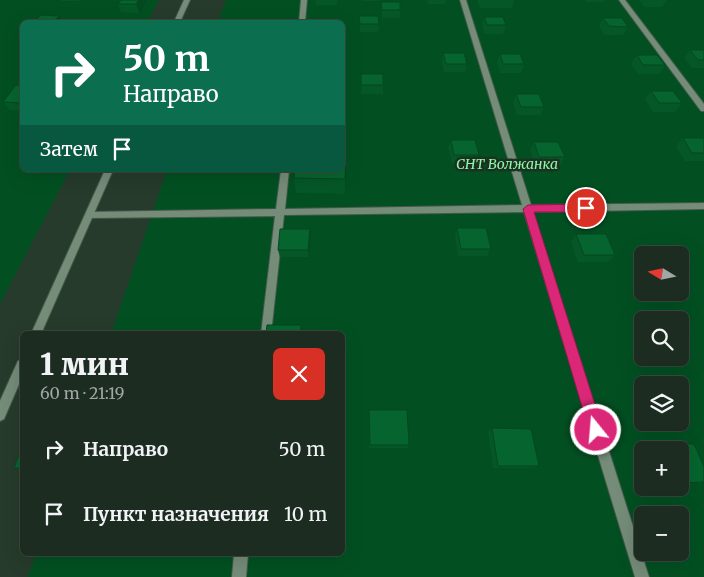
<!DOCTYPE html>
<html lang="ru">
<meta charset="utf-8">
<style>
:root{--surface:#1c2c20;--page:#29382d;--text:#f1f3f6;--muted:#a0a7a5;--line:#3a483e}
body{margin:0;font-family:Merriweather,serif;background:var(--page);color:var(--text);height:100vh;display:flex;flex-direction:column;font-size:19px;white-space:nowrap}
*{box-sizing:border-box;margin:0}
p{font-size:16px;color:var(--muted)}
.icon{flex:none;width:28px;height:28px;fill:none;stroke:currentColor;stroke-width:2;stroke-linecap:round;stroke-linejoin:round}
.map{position:relative;flex:1;overflow:hidden}
.sheet{position:absolute;left:20px;top:331px;width:325px;height:225px;display:flex;flex-direction:column;background:var(--surface);border-radius:8px;box-shadow:0 5px 20px #0002,0 0 0 1px var(--line)}
.sheet>*{flex:none}
.guide{position:absolute;left:20px;top:20px;width:325px;height:152px;border-radius:8px;box-shadow:0 5px 20px #0002,0 0 0 1px var(--line);background:#0b6e4f;color:#fff;overflow:hidden}
.needle{width:32px;rotate:280deg}
.fabs{position:absolute;left:634px;top:246px;display:grid;gap:10px}
.fabs a{display:grid;place-items:center;width:55px;height:55px;border-radius:8px;background:var(--surface);box-shadow:0 5px 20px #0002,0 0 0 1px var(--line);font-size:25px}
.pin{position:absolute;display:grid;place-items:center;width:42px;height:42px;color:#fff;margin:-21px;border:2px solid #fff;border-radius:50%;box-shadow:0 1px 5px #0007}
.me{position:absolute;width:55px;margin:-28px;rotate:343deg;stroke-linejoin:round;filter:drop-shadow(0 0 4px #0008)}
.turn{display:flex;align-items:center;gap:18px;height:105px;padding:0 20px;font-size:22px}
.turn .icon{width:65px;height:65px;stroke-width:2.5}
.turn b{display:block;font-size:35px;line-height:42px}
.then{display:flex;align-items:center;height:48px;padding:0 20px;background:#0003;gap:10px;font-size:19px}
.round{display:grid;place-items:center;flex:none;width:52px;height:52px;border-radius:8px;background:var(--page)}
.overview{display:flex;align-items:center;justify-content:space-between;height:85px;padding:0 20px}
h1{font-size:30px;font-weight:800;line-height:38px}
ul{padding:0;list-style:none}
li{display:flex;align-items:center;gap:15px;height:65px;padding:0 20px}
li div{flex:1}
li b{display:block;font-size:19px}
li em{font-style:normal}
.map>svg:first-child{display:block}
</style>
<div class="map">
<svg width="704" height="577" viewBox="0 0 704 577">
<rect width="100%" height="100%" fill="#263b2b"/>
<path fill="#025022" fill-rule="evenodd" d="M0,0H159L147,22H22V170H70L0,304Z
M226,0H704V577H28L36,554H342V334H111L167,170H342V22H218ZM642,255H680V292H642ZM642,320H680V358H642ZM642,385H680V422H642ZM642,450H680V488H642ZM642,515H680V552H642Z"/>
<g fill="none" stroke-linecap="round" stroke-linejoin="round">
<g stroke="#46584a" stroke-width="2">
<path id="service" d="M301,0H307L305,22H299Z
M460,0H466L531,205L704,203V209L533,212L649,577H635L524,212L284,215L271,334H261L275,216L89,218L85,215L89,212L276,209L281,170H289L285,209L522,205Z
M619,0H625L704,104V111H701Z
M234,554H248L246,577H232Z"/>
</g>
<g stroke="#46584a" stroke-width="2">
<path id="tertiary" d="M184,0H190L180,22H174Z
M105,170H113L41,334H31Z
M22,360V377L4,419L0,421V401L18,361Z"/>
</g>
<use href="#service" fill="#758c79" fill-rule="evenodd"/>
<use href="#tertiary" fill="#758c79" fill-rule="evenodd"/>
</g>
<path fill="#055728" d="M61,0H80L78,1H61Z
M121,0H146V2L140,13L121,12L118,4Z
M316,0H337V5H316Z
M362,0H379V1H362Z
M427,0H446L445,4H428Z
M477,0H514L512,8H480Z
M586,0H606L604,2H587Z
M639,0H667L662,7H645Z
M381,2L400,10V18H382Z
M359,16L379,24L378,32H360Z
M484,17L506,25L503,34H485L482,25Z
M603,18L628,27L623,35H604L599,26Z
M690,50H704V68H692L684,58Z
M443,53L467,64L465,72H444L442,62Z
M500,54L524,64L521,73H500L497,62Z
M637,55L665,65L659,74H638L631,64Z
M18,73H22V79Z
M361,74L383,85V94H361Z
M22,86V111L10,110L3,102Z
M651,91L682,103L675,112H653L645,99Z
M516,94L544,107L540,115H517L513,103Z
M683,138H704V161H685L676,146Z
M451,140L479,155L477,163H452L448,148Z
M534,142L565,157L560,165H535L530,150Z
M346,157L345,194L296,193L294,178Z
M457,228L491,249L487,256H458L455,235Z
M310,229L311,236L309,257H280L278,250Z
M576,234L615,255L608,262H578L571,242Z
M369,410L409,445L408,448H369Z
M492,428L539,466L533,468H493L488,432Z
M655,444H694L704,467V483L680,484V450H646L644,446Z"/>
<path fill="#044720" d="M139,0H146V2L140,13L136,4Z
M59,16L63,22H53Z
M346,157V172L345,194V179Z
M310,229L311,236L309,257L308,250Z
M301,325L303,331V334H301Z"/>
<path fill="#06652e" stroke="#044720" d="M121,0H139L136,4H118Z
M381,2H400V10H382Z
M41,15L59,16L53,22H34Z
M359,16H378L379,24H360Z
M484,17H503L506,25H487Z
M603,18H622L628,27L609,26Z
M254,20L273,21V22H254Z
M690,50H704V60H698Z
M443,53H464L467,64H446Z
M500,54H520L524,64H503Z
M637,55H657L665,65H643Z
M22,68V73H18Z
M361,74H383V85H361Z
M16,85L22,86V103L3,102Z
M651,91H673L682,103H659Z
M516,94H539L544,107H521Z
M683,138H704V153H692Z
M451,140H475L479,155H454Z
M534,142H558L565,157H539Z
M342,157H346L345,179L294,178L295,170H342Z
M457,228H486L491,249H461Z
M280,229H310L308,250H278Z
M576,234H606L615,255H584Z
M267,325H301V334H266Z
M369,410H407L409,445H370Z
M492,428L531,429L539,466H498Z
M655,444H694L704,467V482L680,483V450H657Z
M22,447V468H14Z"/>
<path fill="#db2777" stroke="#8e194d" d="M586,204L591,208L586,212H534L603,430L601,435L596,437L591,435L589,430L523,209L528,205Z"/>
<g text-anchor="middle" dominant-baseline="central" stroke-width="5" stroke-linejoin="round" paint-order="stroke">
<g font-size="14" font-style="italic" fill="#8ef8a8" stroke="#1c3121">
<text x="507" y="164">СНТ Волжанка</text>
</g>
</g>
</svg>
<div class="fabs">
<a><svg class="needle" viewBox="-14 -14 28 28"><path d="M0-13l5 13h-10z" fill="#e53935"/><path d="M0 13l5-13h-10z" fill="#a0a7a5"/></svg></a>
<a><svg class="icon" aria-label="search" viewBox="0 0 24 24"><circle cx="10" cy="10" r="6"/><path d="M15 15l6 6"/></svg></a>
<a><svg class="icon" aria-label="layers" viewBox="0 0 24 24"><path d="M12 4l9 5-9 5-9-5zM3 14l9 5 9-5"/></svg></a>
<a>+</a>
<a>−</a>
</div>
<div class="pin" style="left:586px;top:208px;background:#d93025"><svg class="icon" aria-label="arrive" viewBox="0 0 24 24"><path d="M6 21V4h12l-3 4 3 4H6"/></svg></div>
<svg class="me" style="left:596px;top:430px" viewBox="-20 -20 40 40"><circle r="17" fill="#db2777" stroke="#fff" stroke-width="3"/><path d="M0-11L8 9 0 5-8 9z" fill="#fff"/></svg>
<div class="guide">
<div class="turn"><svg class="icon" aria-label="right" viewBox="0 0 24 24"><path d="M7 20v-9h11M14 6l5 5-5 5"/></svg><div><b>50 m</b>Направо</div></div>
<div class="then">Затем<svg class="icon" aria-label="arrive" viewBox="0 0 24 24"><path d="M6 21V4h12l-3 4 3 4H6"/></svg></div>
</div>
<section class="sheet">
<div class="overview"><div><h1>1 мин</h1><p>60 m · 21:19</p></div><a class="round" style="background:#d93025;color:#fff"><svg class="icon" aria-label="close" viewBox="0 0 24 24"><path d="M6 6l12 12M18 6L6 18"/></svg></a></div>
<ul>
<li><svg class="icon" aria-label="right" viewBox="0 0 24 24"><path d="M7 20v-9h11M14 6l5 5-5 5"/></svg><div><b>Направо</b></div><em>50 m</em></li>
<li><svg class="icon" aria-label="arrive" viewBox="0 0 24 24"><path d="M6 21V4h12l-3 4 3 4H6"/></svg><div><b>Пункт назначения</b></div><em>10 m</em></li>
</ul>
</section>
</div>
